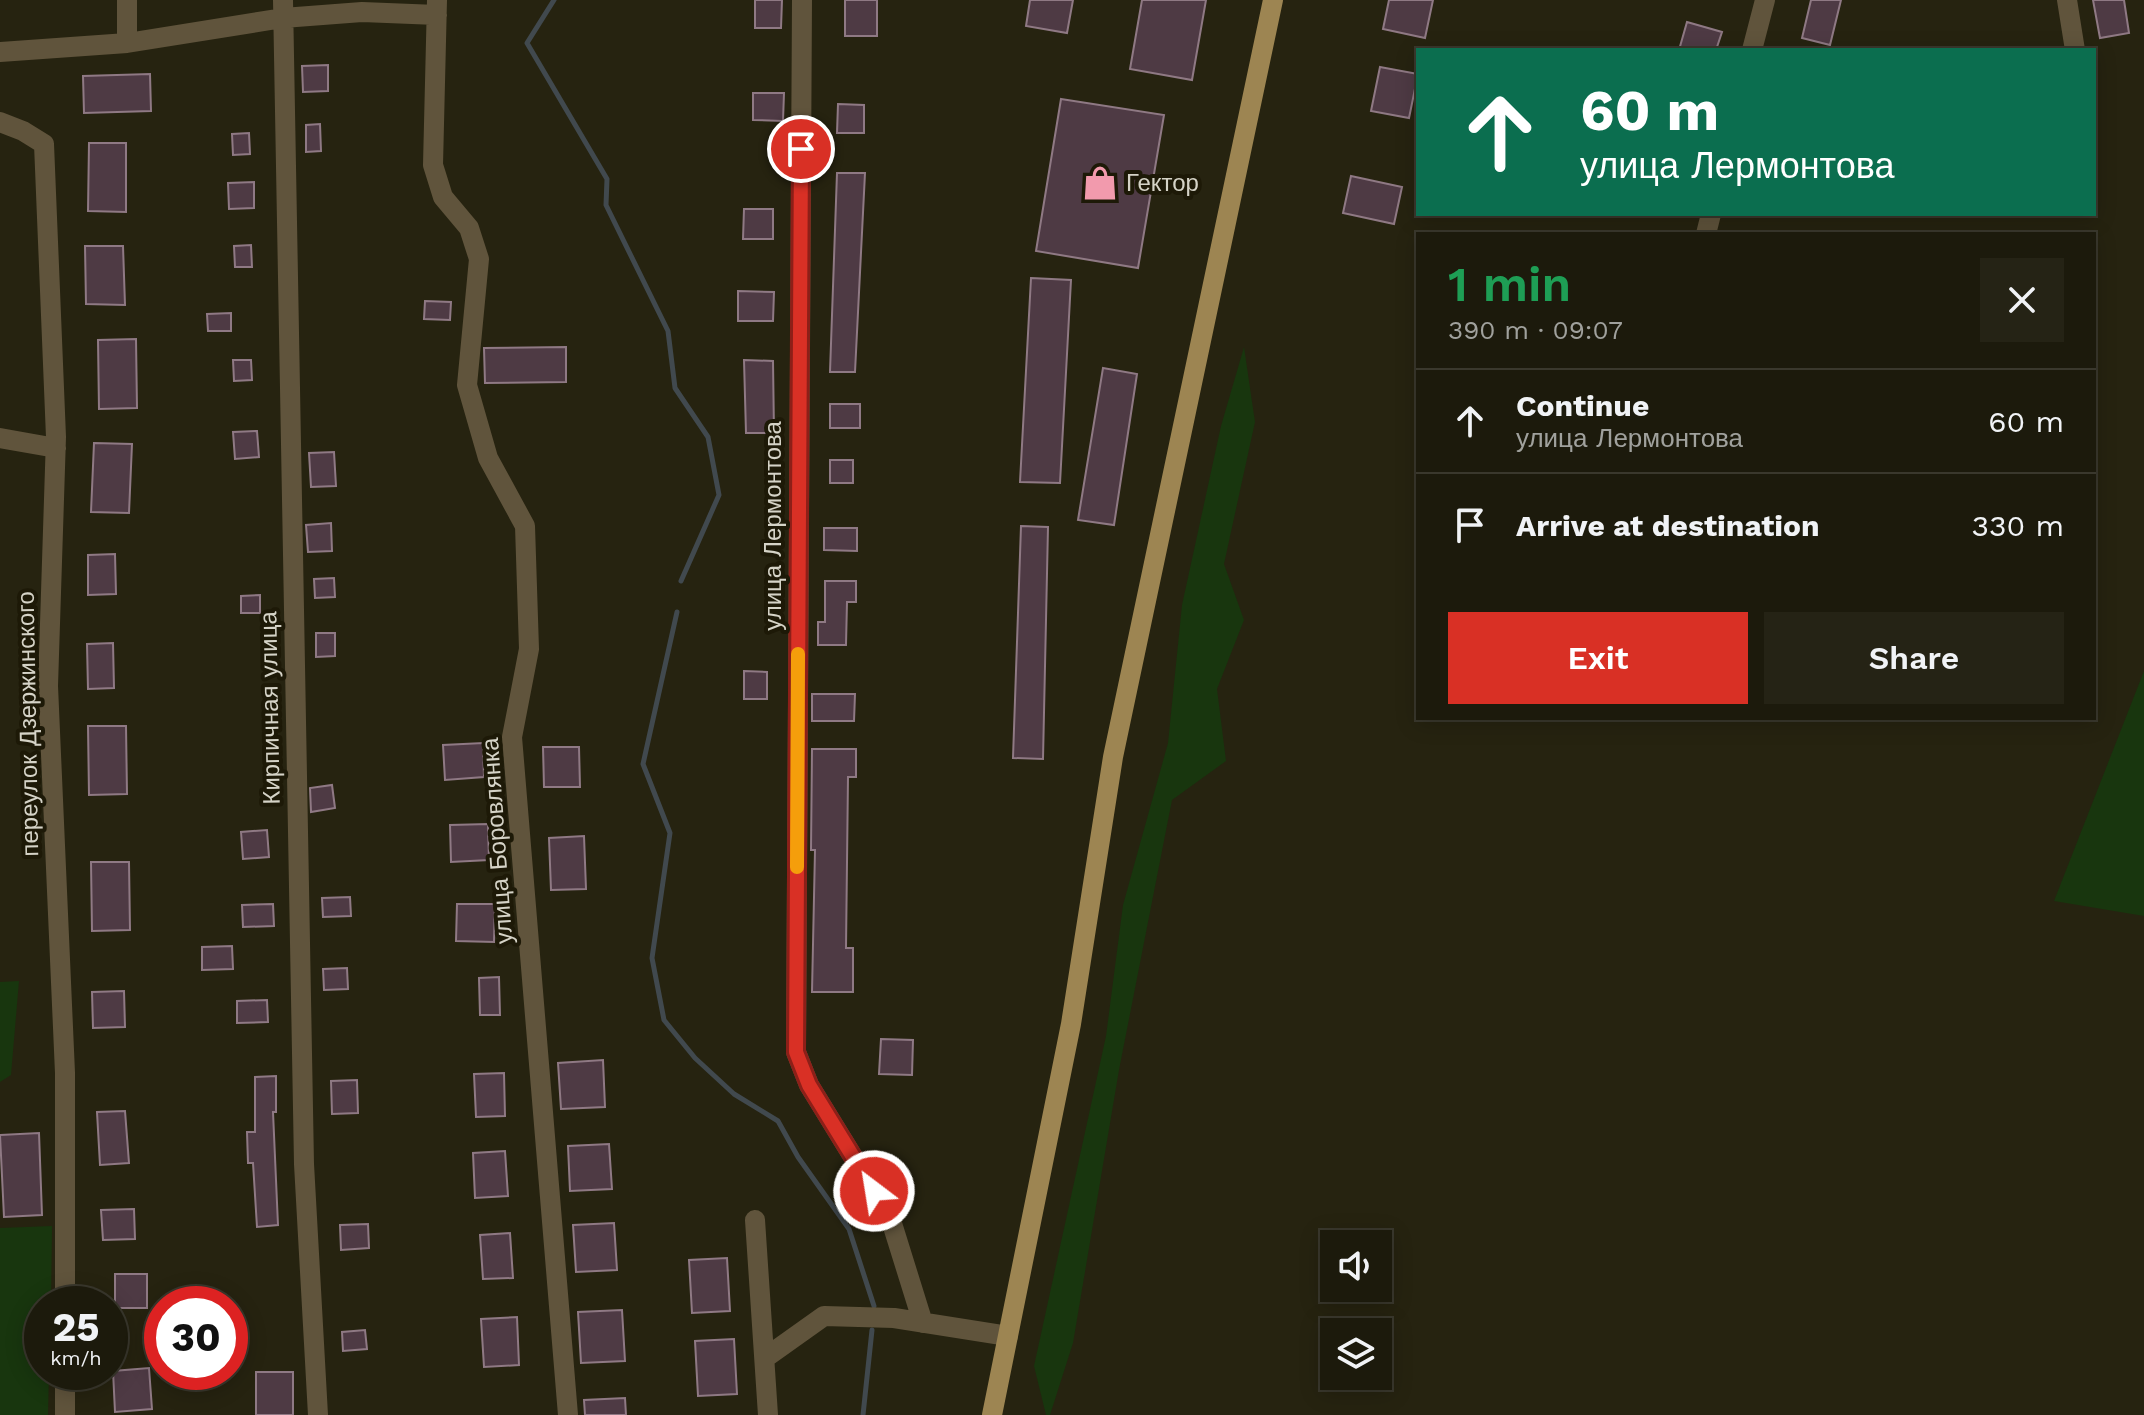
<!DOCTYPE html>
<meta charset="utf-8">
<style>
:root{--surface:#1c1a0c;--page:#252315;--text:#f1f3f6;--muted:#a0a19d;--line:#3a382d;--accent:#d93025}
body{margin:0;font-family:"Work Sans",sans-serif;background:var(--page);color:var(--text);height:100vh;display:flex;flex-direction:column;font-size:30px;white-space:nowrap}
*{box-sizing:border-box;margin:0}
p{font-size:26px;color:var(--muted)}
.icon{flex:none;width:44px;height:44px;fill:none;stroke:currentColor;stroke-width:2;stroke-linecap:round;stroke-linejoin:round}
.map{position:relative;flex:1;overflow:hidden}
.sheet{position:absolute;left:1416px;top:232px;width:680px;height:488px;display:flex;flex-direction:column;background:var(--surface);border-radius:0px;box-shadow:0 4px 20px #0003,0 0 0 2px var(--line)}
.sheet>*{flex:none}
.banner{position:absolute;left:1416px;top:48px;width:680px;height:168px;border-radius:0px;box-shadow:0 4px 20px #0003,0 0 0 2px var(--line);background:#0b6e4f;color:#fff;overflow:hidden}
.fabs{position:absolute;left:1320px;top:1230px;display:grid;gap:16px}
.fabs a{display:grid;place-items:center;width:72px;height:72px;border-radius:0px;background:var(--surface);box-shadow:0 4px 20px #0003,0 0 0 2px var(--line);font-size:40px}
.speed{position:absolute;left:24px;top:1286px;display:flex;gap:16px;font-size:40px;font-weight:700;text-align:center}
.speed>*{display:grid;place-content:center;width:104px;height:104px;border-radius:50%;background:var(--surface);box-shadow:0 4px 20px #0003,0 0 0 2px var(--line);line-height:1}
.speed small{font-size:20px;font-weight:400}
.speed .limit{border:12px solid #d22;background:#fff;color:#111}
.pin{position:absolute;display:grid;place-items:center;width:68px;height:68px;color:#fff;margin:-34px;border:4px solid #fff;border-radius:50%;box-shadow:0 2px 8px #0007}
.me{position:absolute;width:88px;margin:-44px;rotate:329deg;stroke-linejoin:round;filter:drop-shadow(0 0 6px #0008)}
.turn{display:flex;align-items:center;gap:28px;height:168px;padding:0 32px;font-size:36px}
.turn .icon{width:104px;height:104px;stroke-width:2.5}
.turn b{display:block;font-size:56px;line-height:68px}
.round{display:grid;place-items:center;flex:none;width:84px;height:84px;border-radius:0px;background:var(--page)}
.overview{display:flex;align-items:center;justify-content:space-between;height:136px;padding:0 32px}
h1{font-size:48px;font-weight:600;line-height:60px;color:#1e9e55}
.action{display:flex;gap:16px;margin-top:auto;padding:16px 32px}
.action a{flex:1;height:92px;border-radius:0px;background:var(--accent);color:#fff;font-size:32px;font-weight:600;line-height:92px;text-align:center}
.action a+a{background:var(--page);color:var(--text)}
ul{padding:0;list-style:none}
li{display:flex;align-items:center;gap:24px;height:104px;padding:0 32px;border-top:2px solid var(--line)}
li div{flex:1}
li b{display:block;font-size:30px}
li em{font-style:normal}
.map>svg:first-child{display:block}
</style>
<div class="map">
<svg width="2144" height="1415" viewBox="0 0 2144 1415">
<rect width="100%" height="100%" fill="#262310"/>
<path fill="#18360e" d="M1244,347L1255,422L1224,564L1244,620L1217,689L1226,761L1172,800L1119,1070L1073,1343L1050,1415H1046L1034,1366L1106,1036L1123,905L1168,743L1182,605L1221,426Z
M2144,671V916L2054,901Z
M19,981L11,1075L0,1082V982Z
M52,1226L51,1304H42V1372H49L48,1415H0V1228Z"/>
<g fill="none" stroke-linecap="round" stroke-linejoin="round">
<path stroke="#41494e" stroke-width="5" d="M554,0L527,43L607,179L606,205L668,331L675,388L708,437L719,495L681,581
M677,612L643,764L670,833L652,958L664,1020L695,1058L734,1094L778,1121L798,1157L849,1229L874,1306
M863,1415L872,1330"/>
</g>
<path fill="#4e3a44" stroke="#8f7984" stroke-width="2" d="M755,0H782L781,28H755Z
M845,0H877V36H845Z
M1030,0H1073L1067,33L1026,26Z
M1142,0H1206L1192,80L1130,69Z
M1389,0H1433L1425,38L1383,29Z
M1811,0H1841L1830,45L1802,38Z
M2093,0H2124L2129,33L2100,38Z
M1687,22L1722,32L1716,50H1679Z
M328,65V91L303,92L302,66Z
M1380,67L1418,74L1409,118L1371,111Z
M150,74L151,111L84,113L83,76Z
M753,93H784L783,121L753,120Z
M1061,99L1164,115L1138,268L1036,251Z
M838,104L864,105V133H837Z
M320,124L321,151L306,152V125Z
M249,133L250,154L233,155L232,134Z
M89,143H126V212L88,211Z
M837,173H865L855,372H830Z
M1351,176L1402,187L1394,224L1343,213Z
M254,182V208L229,209L228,183Z
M744,209H773V239H743Z
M251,245L252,267H235L234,246Z
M85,246H123L125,305L86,304Z
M1031,278L1071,280L1060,483L1020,482Z
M738,291L774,292L773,321H738Z
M425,301L451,302L450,320L424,319Z
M231,313V331H208L207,314Z
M136,339L137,408L99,409L98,340Z
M566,347V382L485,383L484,348Z
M233,360H251L252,380L234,381Z
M744,360L773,361L774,433H746Z
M1103,368L1137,374L1114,525L1078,520Z
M830,404H860V428H830Z
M257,431L259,457L235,459L233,432Z
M94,443L132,444L129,513L91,512Z
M334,452L336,486L311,487L309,453Z
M830,460H853V483H830Z
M331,523L332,551L308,552L306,525Z
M1021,526L1048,527L1043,759L1013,758Z
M824,528H857V551L824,550Z
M115,554L116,594L88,595V555Z
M334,578L335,597L315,598L314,579Z
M825,581H856V602H847L846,645H818V622H825Z
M260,595V613H241V596Z
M316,633H335V656L316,657Z
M113,643L114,688L88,689L87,644Z
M744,671L767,672V699H744Z
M812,694H855L854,721H812Z
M88,726H126L127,794L89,795Z
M483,743L484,777L445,780L443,745Z
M543,747H579L580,787H544Z
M812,749H856V777H848L846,948H853V992H812L815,850H811Z
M332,785L335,808L311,812L310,788Z
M488,824L489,860L451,862L450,825Z
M267,830L269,857L243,859L241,832Z
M584,836L586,889L551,890L549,838Z
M91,862H129L130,930L92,931Z
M350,897L351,916L323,917L322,898Z
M273,904L274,926L243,927L242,905Z
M457,904H495L494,942L456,941Z
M232,946L233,969L202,970V947Z
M347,968L348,989L324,990L323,969Z
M499,977L500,1015H480L479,978Z
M124,991L125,1027L93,1028L92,992Z
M267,1000L268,1022L237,1023V1001Z
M881,1039L913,1040L912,1075L879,1074Z
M603,1060L605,1107L561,1109L558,1063Z
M504,1073L505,1116L476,1117L474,1074Z
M276,1076V1112H273L278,1225L257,1227L253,1163H248L247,1132H255V1077Z
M357,1080L358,1113L332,1114L331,1081Z
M125,1111L129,1163L100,1165L97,1112Z
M39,1133L42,1215L4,1217L0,1135Z
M609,1144L612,1189L570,1191L568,1146Z
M505,1151L508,1196L475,1198L473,1153Z
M134,1209L135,1239L103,1240L101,1210Z
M614,1223L617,1270L576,1272L573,1225Z
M368,1224L369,1248L341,1250L340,1225Z
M510,1233L513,1278L483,1279L480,1235Z
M727,1258L730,1311L692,1313L689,1260Z
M115,1274H147V1308H115Z
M622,1310L625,1361L581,1363L578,1312Z
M517,1317L519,1365L484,1367L481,1319Z
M365,1330L367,1349L343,1351L342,1332Z
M734,1339L737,1394L698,1396L695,1341Z
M149,1368L152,1409L115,1412L113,1371Z
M256,1372H293V1415H256Z
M625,1398L626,1415H585L584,1400Z"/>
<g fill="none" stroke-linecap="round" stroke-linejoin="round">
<path stroke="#60543c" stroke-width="20" d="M127,0V43
M283,0L304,1164L318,1415
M437,0L433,165L443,197L469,228L479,259L467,385L488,458L525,526L529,649L512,737L568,1415
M802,0L796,1052L809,1085L890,1217L923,1323
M2067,0L2075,50
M1752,50L1765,0
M0,52L127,43L283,18L362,12L437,15
M0,122L23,131L44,144L56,437L48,686L65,1073V1304
M1706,234L1711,214
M0,438L56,448
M755,1220L768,1415
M765,1358L824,1316L894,1318L1008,1336
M65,1372V1415"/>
<path stroke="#9d8552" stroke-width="20" d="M992,1415L1071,1024L1113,757L1273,0"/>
</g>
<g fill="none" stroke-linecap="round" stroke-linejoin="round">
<g stroke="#8d1f18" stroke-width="20">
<path id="route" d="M801,149L796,1052L809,1085L874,1191"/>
</g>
<use href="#route" stroke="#d93025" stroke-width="14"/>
<path stroke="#f59e0b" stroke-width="14" d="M797,867L798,654"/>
</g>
<defs>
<g id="shop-bare" transform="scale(2.76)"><path d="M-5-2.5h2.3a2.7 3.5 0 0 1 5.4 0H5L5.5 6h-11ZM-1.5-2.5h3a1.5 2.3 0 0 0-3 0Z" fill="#f29aad" stroke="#1d1907" stroke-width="2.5" paint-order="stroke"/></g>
</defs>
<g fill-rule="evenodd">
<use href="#shop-bare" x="1100" y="183"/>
</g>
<g text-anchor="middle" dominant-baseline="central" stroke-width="8" stroke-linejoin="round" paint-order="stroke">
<g font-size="24" fill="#d5d3c7" stroke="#1d1907" text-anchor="start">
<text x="1126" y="183">Гектор</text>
</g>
<g font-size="24" fill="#d5d3c7" stroke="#1d1907">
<text transform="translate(773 526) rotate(-90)">улица Лермонтова</text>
<text transform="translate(270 708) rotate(-91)">Кирпичная улица</text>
<text transform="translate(28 724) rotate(-91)">переулок Дзержинского</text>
<text transform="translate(497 841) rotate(-94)">улица Боровлянка</text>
</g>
</g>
</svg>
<div class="fabs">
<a><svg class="icon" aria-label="sound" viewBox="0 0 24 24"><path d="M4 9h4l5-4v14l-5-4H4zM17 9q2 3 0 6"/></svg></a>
<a><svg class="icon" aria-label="layers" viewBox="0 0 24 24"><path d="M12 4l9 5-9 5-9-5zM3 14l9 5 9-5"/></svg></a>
</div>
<div class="speed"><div>25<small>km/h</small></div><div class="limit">30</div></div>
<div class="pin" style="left:801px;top:149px;background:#d93025"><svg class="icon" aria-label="arrive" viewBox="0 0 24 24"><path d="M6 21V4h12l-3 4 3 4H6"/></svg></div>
<svg class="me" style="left:874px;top:1191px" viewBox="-20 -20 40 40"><circle r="17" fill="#d93025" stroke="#fff" stroke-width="3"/><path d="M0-11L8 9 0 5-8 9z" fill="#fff"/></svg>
<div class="banner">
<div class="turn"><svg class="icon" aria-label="ahead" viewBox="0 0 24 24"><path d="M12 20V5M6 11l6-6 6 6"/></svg><div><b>60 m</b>улица Лермонтова</div></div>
</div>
<section class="sheet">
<div class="overview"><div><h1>1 min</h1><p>390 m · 09:07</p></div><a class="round"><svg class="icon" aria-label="close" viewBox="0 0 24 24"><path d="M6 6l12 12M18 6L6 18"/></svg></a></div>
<ul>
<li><svg class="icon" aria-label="ahead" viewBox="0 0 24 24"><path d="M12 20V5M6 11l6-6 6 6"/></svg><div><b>Continue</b><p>улица Лермонтова</p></div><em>60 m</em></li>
<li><svg class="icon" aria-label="arrive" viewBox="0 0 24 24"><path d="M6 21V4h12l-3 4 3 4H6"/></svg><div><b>Arrive at destination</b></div><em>330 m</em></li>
</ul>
<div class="action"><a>Exit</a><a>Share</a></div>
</section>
</div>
